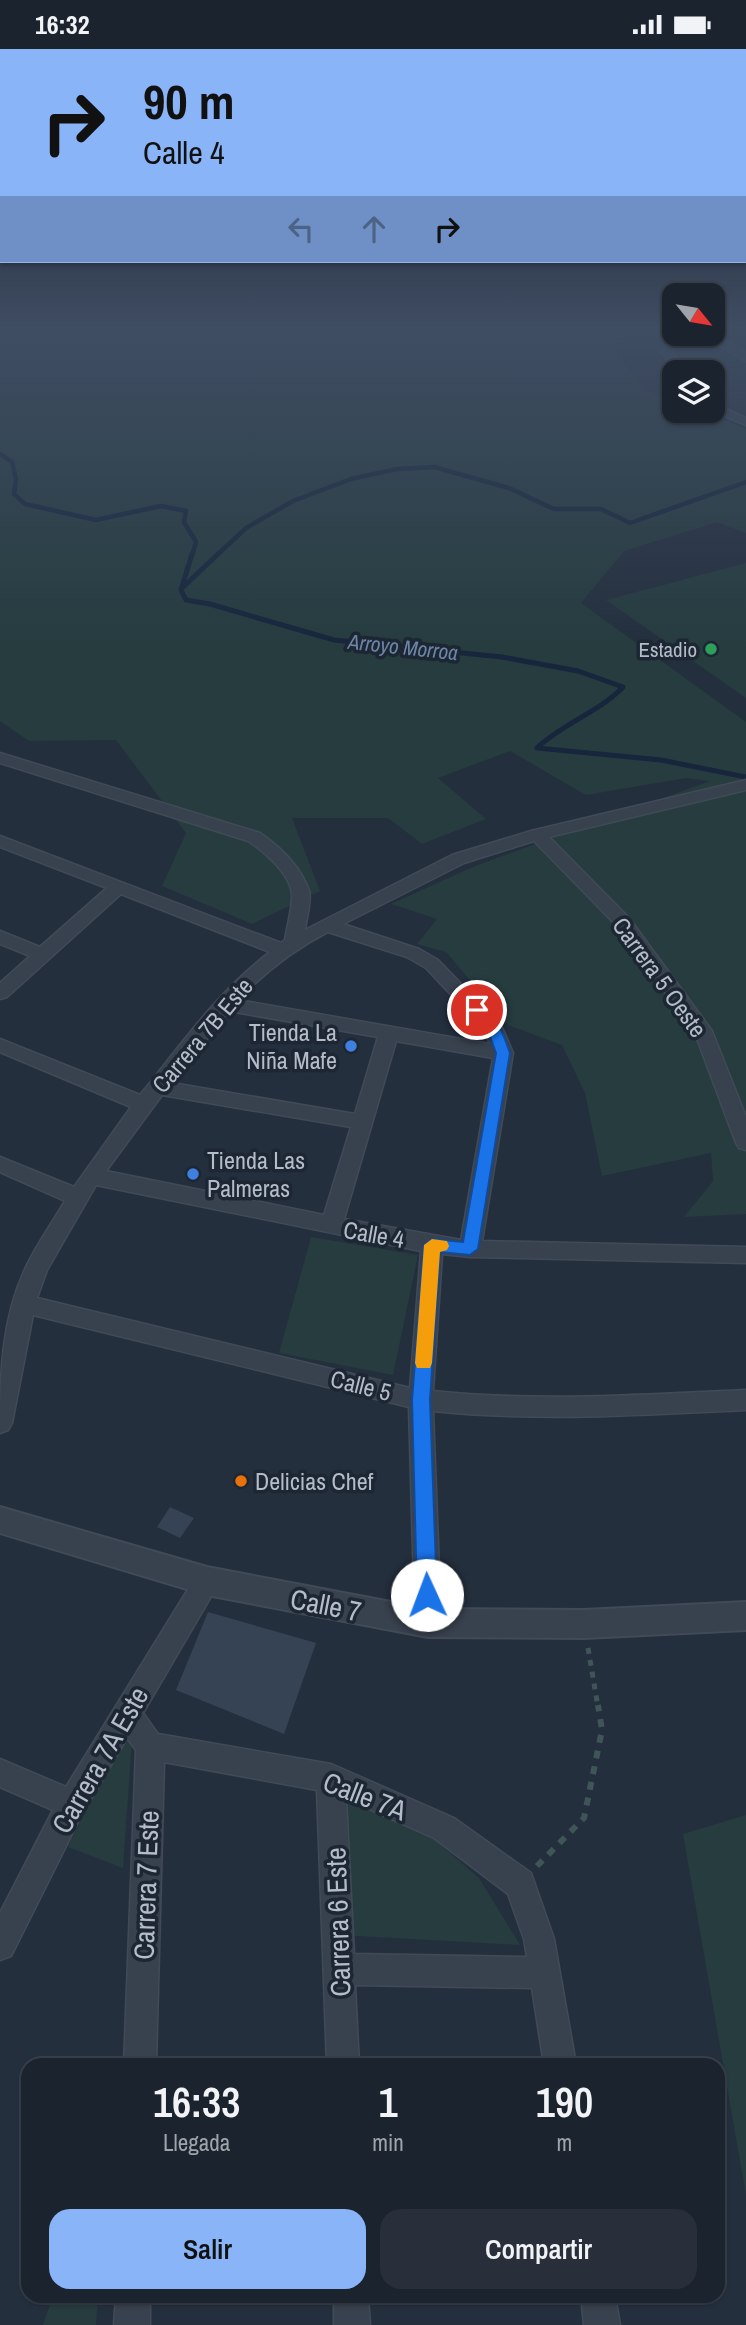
<!DOCTYPE html>
<html lang="es">
<meta charset="utf-8">
<style>
:root{--surface:#1b232e;--page:#282f3a;--text:#f1f3f6;--muted:#a0a4aa;--line:#39404a;--accent:#8ab4f8}
body{margin:0;font-family:"Archivo Narrow",sans-serif;background:var(--page);color:var(--text);height:100vh;display:flex;flex-direction:column;font-size:26px;white-space:nowrap}
*{box-sizing:border-box;margin:0}
p{font-size:23px;color:var(--muted)}
.icon{flex:none;width:38px;height:38px;fill:none;stroke:currentColor;stroke-width:2;stroke-linecap:round;stroke-linejoin:round}
.map{position:relative;flex:1;overflow:hidden}
.drawer{position:absolute;left:21px;top:2009px;width:704px;height:245px;display:flex;flex-direction:column;background:var(--surface);border-radius:21px;box-shadow:0 2px 5px #0004,0 0 0 2px var(--line)}
.drawer>*{flex:none}
.top-card{position:absolute;left:0px;top:0px;width:747px;height:214px;box-shadow:0 2px 5px #0004,0 0 0 2px var(--line);background:#8ab4f8;color:#111;overflow:hidden}
.needle{width:46px;rotate:120deg}
.tools{position:absolute;left:662px;top:234px;display:grid;gap:14px}
.tools a{display:grid;place-items:center;width:63px;height:63px;border-radius:14px;background:var(--surface);box-shadow:0 2px 5px #0004,0 0 0 2px var(--line);font-size:35px}
.pin{position:absolute;display:grid;place-items:center;width:60px;height:60px;color:#fff;margin:-30px;border:4px solid #fff;border-radius:50%;box-shadow:0 2px 7px #0007}
.me{position:absolute;width:77px;margin:-38px;rotate:358deg;stroke-linejoin:round;filter:drop-shadow(0 0 5px #0008)}
.turn{display:flex;align-items:center;gap:24px;height:147px;padding:0 28px;font-size:32px}
.turn .icon{width:91px;height:91px;stroke-width:2.5}
.turn b{display:block;font-size:49px;line-height:60px}
.lanes{display:flex;align-items:center;height:66px;padding:0 28px;background:#0003;justify-content:center;gap:35px;direction:ltr}
.lanes .off{opacity:.35}
.eta{display:flex;justify-content:space-evenly;align-items:center;height:119px;text-align:center}
.eta b{font-size:42px;font-weight:600;line-height:49px}
.cta{display:flex;gap:14px;margin-top:auto;padding:14px 28px}
.cta a{flex:1;height:80px;border-radius:21px;background:var(--accent);color:#111;font-size:28px;font-weight:600;line-height:80px;text-align:center}
.cta a+a{background:var(--page);color:var(--text)}
.status{display:flex;justify-content:space-between;align-items:center;height:49px;padding:0 35px;background:var(--surface);direction:ltr}
.status svg{height:19px;fill:currentColor}
.map>svg:first-child{display:block}
</style>
<div class="status"><b>16:32</b><svg viewBox="0 0 49 12"><path d="M0 12V9h3v3zM5 12V6h3v6zM10 12V3h3v9zM15 12V0h3v12zM26 1h20v11H26zM47 4h2v5h-2z"/></svg></div>
<div class="map">
<svg width="746" height="2276" viewBox="0 0 746 2276">
<rect width="100%" height="100%" fill="#242f3e"/>
<path fill="#263c3f" d="M0,278H520L548,285L574,278H636L645,283L627,286L615,295L616,304L646,342L674,351V362H702L746,380V484L717,473L624,502L581,554L746,673V1165L684,1168L713,1132L711,1104L602,1127L585,1044L562,996L508,976L446,903L417,895L437,870L391,855L475,817L710,732L686,729L586,746L510,702L438,729L486,770L422,795L388,769H292L320,842L252,875L162,837L186,784L116,691L29,692L0,672Z
M746,514V649L606,551Z
M311,1188L418,1206L393,1326L279,1304Z
M124,1684L132,1691L123,1819L68,1798Z
M344,1752L428,1785L479,1829L520,1896L341,1886Z
M746,1766V2146L683,1785Z
M53,2247H98L96,2276H43Z"/>
<g fill="none" stroke-linecap="round" stroke-linejoin="round">
<path stroke="#17263c" stroke-width="4.5" d="M0,405L12,413L16,430L14,445L25,455L96,471L161,457L186,462L184,473L196,493L192,507
M216,507L246,479L293,452L351,430L397,420L434,418L509,439L554,460H601L630,474L746,433"/>
<path stroke="#17263c" stroke-width="5" d="M192,505L181,541L186,551L210,555L334,591L502,608L578,622L623,638C598,664 563,674 537,699L661,711L746,728
M181,540L218,505"/>
</g>
<path fill="#364354" d="M170,1458L194,1469L180,1489L157,1478Z
M208,1563L316,1594L284,1685L176,1641Z"/>
<g fill="none" stroke-linecap="round" stroke-linejoin="round">
<g stroke="#414a57" stroke-width="3">
<path id="minor" d="M684,285H701L680,293L672,303L688,324H677L661,303L672,289Z
M712,349L726,360L746,369V376L718,364L712,359Z
M0,704L260,784C280,798 301,818 309,842C312,852 306,870 305,881L452,806L531,782L746,731V741L549,788L629,869L712,982L746,1068V1101L739,1099L736,1094L696,987L617,877L534,792L464,814L343,875L419,900L438,911L501,976L513,1004L482,1192L746,1198V1214L470,1208L442,1205L433,1342C538,1353 641,1346 746,1341V1361C641,1366 538,1373 433,1362L441,1574L437,1583L428,1586L419,1583L415,1574L409,1358L33,1266L12,1374L8,1381L0,1384C0,1328 1,1270 26,1218C37,1195 52,1174 65,1152L0,1123V1108L74,1138L131,1058L0,1003V990L140,1046C181,996 218,942 270,903L121,845L7,948L0,950V934L30,907L0,895V882L40,898L107,839L0,798V787L281,894L285,891C287,877 292,861 292,847C292,826 264,802 248,792L0,714ZM328,883L407,908L426,919L485,982L490,995L238,951C265,923 293,901 328,883ZM229,962L378,988L355,1065L172,1034ZM396,992L493,1009L461,1191L344,1170ZM162,1046L351,1078L324,1166L106,1122ZM96,1136L421,1202L410,1339L37,1249L47,1221Z
M207,1520L216,1524L220,1532L143,1664L158,1685L331,1715L454,1769L531,1824L554,1890L576,2016H544L532,1939L355,1936L359,2016H327L317,1741L164,1713L156,2016H124L136,1701L127,1689L82,1765L11,1907L0,1911V1864L53,1761L0,1738V1710L66,1738L198,1524ZM346,1750L434,1789L508,1845L524,1890L527,1908L354,1905Z
M116,2247H150V2276H114Z
M334,2247H368L370,2276H334Z
M581,2247H615L620,2276H584Z"/>
</g>
<g stroke="#414a57" stroke-width="4">
<path id="tertiary" d="M712,283L746,303V312L701,285H712Z
M0,1458L207,1518L428,1560L584,1561L746,1553V1581L584,1589L428,1588L207,1546L0,1484Z"/>
</g>
<path stroke="#3f5557" stroke-width="5" stroke-dasharray="6 6" stroke-linecap="butt" d="M588,1599L598,1658"/>
<path stroke="#3f5557" stroke-width="6" stroke-dasharray="8 8" stroke-linecap="butt" d="M537,1817L584,1769L602,1681L598,1656"/>
<use href="#minor" fill="#38414e" fill-rule="evenodd"/>
<use href="#tertiary" fill="#38414e" fill-rule="evenodd"/>
</g>
<linearGradient id="sky" x2="0" y2="1"><stop stop-color="#141a22"/><stop offset="0.47" stop-color="#3f4d63"/><stop offset="1" stop-color="#3f4d63" stop-opacity="0"/></linearGradient>
<rect width="746" height="596" fill="url(#sky)"/>
<path fill="#1a73e8" stroke="#114b97" stroke-width="2" d="M477,956C496,963 504,986 510,1004L478,1200L470,1206L440,1203L430,1351L437,1546L434,1553L427,1555L420,1553L417,1546L412,1351L424,1196L432,1190L463,1193L496,1004L488,982L470,961Z"/>
<path fill="#f59e0b" d="M432,1190L447,1192L449,1197L447,1201L440,1203L432,1314L430,1319H417L415,1314L424,1196Z"/>
<circle fill="#2e9e5b" stroke="#1d2633" stroke-width="2.5" cx="711" cy="600" r="7"/>
<g fill="#3f7fe0" stroke="#1d2633" stroke-width="2.5">
<circle cx="351" cy="997" r="7"/>
<circle cx="193" cy="1125" r="7"/>
</g>
<circle fill="#e8710a" stroke="#1d2633" stroke-width="2.5" cx="241" cy="1432" r="7"/>
<g text-anchor="middle" dominant-baseline="central" stroke-width="7" stroke-linejoin="round" paint-order="stroke">
<g font-size="21" font-style="italic" fill="#6d86a8" stroke="#1d2633">
<text transform="translate(403 598) rotate(6)">Arroyo Morroa</text>
</g>
<g font-size="21" fill="#b4bcc9" stroke="#1d2633" text-anchor="end">
<text x="697" y="600">Estadio</text>
</g>
<g font-size="24" fill="#b4bcc9" stroke="#1d2633">
<text transform="translate(660 928) rotate(54)">Carrera 5 Oeste</text>
<text transform="translate(202 986) rotate(-50)">Carrera 7B Este</text>
<text transform="translate(374 1185) rotate(10)">Calle 4</text>
<text transform="translate(361 1336) rotate(14)">Calle 5</text>
</g>
<g font-size="24" fill="#b4bcc9" stroke="#1d2633" text-anchor="start">
<text x="337" y="983" text-anchor="end">Tienda La<tspan x="337" dy="28">Niña Mafe</tspan></text>
<text x="207" y="1111">Tienda Las<tspan x="207" dy="28">Palmeras</tspan></text>
<text x="255" y="1432">Delicias Chef</text>
</g>
<g font-size="28" fill="#b4bcc9" stroke="#1d2633">
<text transform="translate(326 1556) rotate(11)">Calle 7</text>
<text transform="translate(100 1711) rotate(-60)">Carrera 7A Este</text>
<text transform="translate(365 1747) rotate(21)">Calle 7A</text>
<text transform="translate(146 1836) rotate(-88)">Carrera 7 Este</text>
<text transform="translate(338 1873) rotate(-92)">Carrera 6 Este</text>
</g>
</g>
</svg>
<div class="tools">
<a><svg class="needle" viewBox="-14 -14 28 28"><path d="M0-13l5 13h-10z" fill="#e53935"/><path d="M0 13l5-13h-10z" fill="#a0a4aa"/></svg></a>
<a><svg class="icon" aria-label="layers" viewBox="0 0 24 24"><path d="M12 4l9 5-9 5-9-5zM3 14l9 5 9-5"/></svg></a>
</div>
<div class="pin" style="left:477px;top:961px;background:#d93025"><svg class="icon" aria-label="arrive" viewBox="0 0 24 24"><path d="M6 21V4h12l-3 4 3 4H6"/></svg></div>
<svg class="me" style="left:427px;top:1546px" viewBox="-20 -20 40 40"><circle r="19" fill="#fff"/><path d="M0-13L10 11 0 6-10 11z" fill="#1a73e8"/></svg>
<div class="top-card">
<div class="turn"><svg class="icon" aria-label="right" viewBox="0 0 24 24"><path d="M7 20v-9h11M14 6l5 5-5 5"/></svg><div><b>90 m</b>Calle 4</div></div>
<div class="lanes"><svg class="icon off" aria-label="left" viewBox="0 0 24 24"><path d="M17 20v-9H6M10 6l-5 5 5 5"/></svg><svg class="icon off" aria-label="ahead" viewBox="0 0 24 24"><path d="M12 20V5M6 11l6-6 6 6"/></svg><svg class="icon" aria-label="right" viewBox="0 0 24 24"><path d="M7 20v-9h11M14 6l5 5-5 5"/></svg></div>
</div>
<section class="drawer">
<div class="eta">
<div><b>16:33</b><p>Llegada</p></div>
<div><b>1</b><p>min</p></div>
<div><b>190</b><p>m</p></div>
</div>
<div class="cta"><a>Salir</a><a>Compartir</a></div>
</section>
</div>
